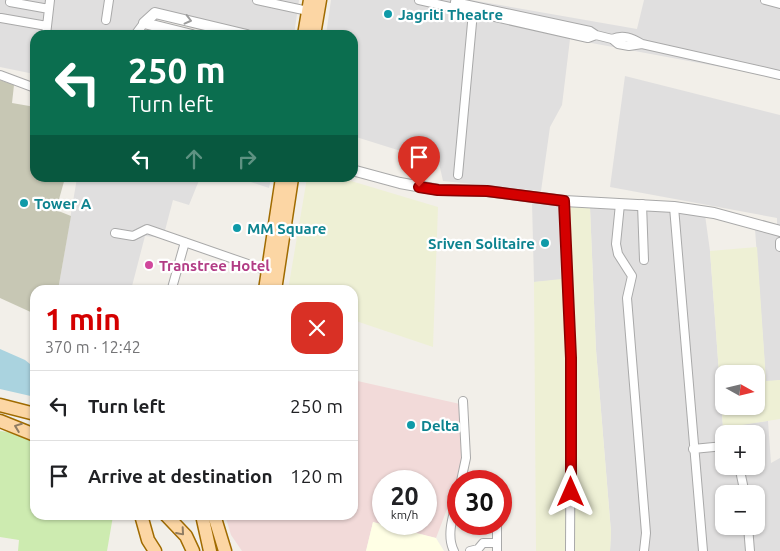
<!DOCTYPE html>
<meta charset="utf-8">
<style>
:root{--surface:#fff;--page:#f6f6f6;--text:#202124;--muted:#757577;--line:#e0e0e0;--accent:#d40000}
body{margin:0;font-family:Ubuntu,sans-serif;background:var(--page);color:var(--text);height:100vh;display:flex;flex-direction:column;font-size:19px;white-space:nowrap}
*{box-sizing:border-box;margin:0}
p{font-size:16px;color:var(--muted)}
.icon{flex:none;width:28px;height:28px;fill:none;stroke:currentColor;stroke-width:2;stroke-linecap:round;stroke-linejoin:round}
.map{position:relative;flex:1;overflow:hidden}
.panel{position:absolute;left:30px;top:285px;width:328px;height:235px;display:flex;flex-direction:column;background:var(--surface);border-radius:15px;box-shadow:0 1px 4px #0004}
.panel>*{flex:none}
.hud{position:absolute;left:30px;top:30px;width:328px;height:152px;border-radius:15px;box-shadow:0 1px 4px #0004;background:#0b6e4f;color:#fff;overflow:hidden}
.needle{width:32px;rotate:98deg}
.controls{position:absolute;left:715px;top:365px;display:grid;gap:10px}
.controls a{display:grid;place-items:center;width:50px;height:50px;border-radius:10px;background:var(--surface);box-shadow:0 1px 4px #0004;font-size:25px}
.speed{position:absolute;left:372px;top:470px;display:flex;gap:10px;font-size:25px;font-weight:700;text-align:center}
.speed>*{display:grid;place-content:center;width:65px;height:65px;border-radius:50%;background:var(--surface);box-shadow:0 1px 4px #0004;line-height:1}
.speed small{font-size:12px;font-weight:400}
.speed .limit{border:8px solid #d22;background:#fff;color:#111}
.pin{position:absolute;display:grid;place-items:center;width:42px;height:42px;color:#fff;margin:-51px -21px;border-radius:50% 50% 50% 0;rotate:-45deg;box-shadow:0 0 5px #0007}
.pin .icon{rotate:45deg}
.me{position:absolute;width:55px;margin:-28px;rotate:0deg;stroke-linejoin:round;filter:drop-shadow(0 0 4px #0008)}
.turn{display:flex;align-items:center;gap:18px;height:105px;padding:0 15px;font-size:22px}
.turn .icon{width:65px;height:65px;stroke-width:2.5}
.turn b{display:block;font-size:35px;line-height:42px}
.lanes{display:flex;align-items:center;height:48px;padding:0 15px;background:#0003;justify-content:center;gap:25px;direction:ltr}
.lanes .off{opacity:.35}
.round{display:grid;place-items:center;flex:none;width:52px;height:52px;border-radius:15px;background:var(--page)}
.head{display:flex;align-items:center;justify-content:space-between;height:85px;padding:0 15px}
h1{font-size:30px;font-weight:700;line-height:38px;color:var(--accent)}
ul{padding:0;list-style:none}
li{display:flex;align-items:center;gap:15px;height:70px;padding:0 15px;border-top:1px solid var(--line)}
li div{flex:1}
li b{display:block;font-size:19px}
li em{font-style:normal}
.map>svg:first-child{display:block}
</style>
<div class="map">
<svg width="780" height="551" viewBox="0 0 780 551">
<rect width="100%" height="100%" fill="#f2efe9"/>
<path fill="#e0dfdf" fill-rule="evenodd" d="M0,0H299L294,35H258L151,11L130,35H35L34,74L0,67Z
M331,0H471L637,29L644,0H780V78L570,39L562,105L550,127L541,191L443,181L439,163L353,136L352,35H326Z
M625,76L780,115V225H777V218L610,187Z
M77,178L109,180L110,178H200L189,205L173,200L163,238L145,236L131,290H58Z
M239,178H271L269,188Z
M532,202L560,205L561,280L534,282Z
M590,208L645,209L705,215L710,251L723,427L768,421L771,463L780,458V551H610L611,532L596,350ZM724,434H756V466H724ZM724,494H756V526H724Z
M755,229L780,236V380L766,382Z"/>
<path fill="#f2dad9" fill-rule="evenodd" d="M353,380L460,404L463,467L436,538L373,522L366,551H242L231,535L225,515H352ZM384,481H426V524H384Z"/>
<path fill="#ffffe5" d="M373,522L436,538L444,551H366Z"/>
<path fill="#c7c7b4" d="M0,80L14,85L12,103L35,107L31,135L35,137V178H65L56,210L71,216L58,290H35V314L0,298Z"/>
<path fill="#eef0d5" fill-rule="evenodd" d="M307,178H341L438,207L433,347L353,320L352,290H288Z
M560,205L590,208L596,350L611,532L610,551H536L534,282L561,279Z
M757,247L766,381L780,380V419L723,428L710,251ZM724,374H756V406H724Z"/>
<path fill="#cdebb0" d="M0,431L16,433L35,444V515H129L126,519L113,516L107,551H18L19,540L0,537Z"/>
<path fill="#aad3df" d="M0,349L25,360L35,368V397L0,389Z"/>
<g fill="none" stroke-linecap="round" stroke-linejoin="round">
<g stroke="#a9a9a9" stroke-width="10">
<path id="minor" d="M257,0L308,11
M419,0L588,38L596,35L612,39L618,44L629,46L642,44
M765,0L780,4
M10,2L49,9
M455,2L590,31L596,35
M1,18L47,26
M106,20L109,0
M46,35L50,0
M135,35L144,23
M612,39C623,34 632,38 642,44L780,75
M0,75L35,88
M458,175L473,12
M564,201L571,358L570,551
M620,204L616,244L618,254L632,276L627,298L646,533L644,551
M642,204L644,260
M674,207L703,551
M115,233L133,236L147,229L268,271
M780,242V247
M172,288L185,242
M693,449L724,446
M739,466L745,494
M461,481L466,458L463,401
M497,524V551
M748,526L750,551
M454,551C445,534 455,510 459,493
M470,551L478,549L483,543H497"/>
</g>
<g stroke="#a9a9a9" stroke-width="12">
<path id="tertiary" d="M144,23L155,13L247,35
M144,23L192,35
M352,170L400,183L439,190L487,191L564,201L674,207L714,213L780,231"/>
</g>
<g stroke="#a06b00" stroke-width="15">
<path id="primary" d="M304,35L310,0
M314,35L320,0
M265,290L282,178
M275,290L292,178
M0,405L35,414
M0,421L35,435
M141,515L148,540L155,551
M166,515L186,536L193,551
M202,515L210,551
M214,515L225,551"/>
</g>
<use href="#minor" stroke="#fff" stroke-width="8"/>
<use href="#tertiary" stroke="#fff" stroke-width="10"/>
<use href="#primary" stroke="#fcd6a4" stroke-width="12"/>
</g>
<defs><path id="oneway-chevron" d="M-2-3.5L2.5 0L-2 3.5" fill="none" stroke-width="1.6" stroke-linecap="round" stroke-linejoin="round" transform="scale(1.25)"/></defs>
<use stroke="#9c9c9c" href="#oneway-chevron" transform="translate(188 20) rotate(14)"/>
<g stroke="#8f7c63">
<use href="#oneway-chevron" transform="translate(18 427) rotate(-159)"/>
<use href="#oneway-chevron" transform="translate(181 532) rotate(49)"/>
</g>
<g fill="none" stroke-linecap="round" stroke-linejoin="round">
<g stroke="#8a0000" stroke-width="12">
<path id="route" d="M419,187L438,190L487,191L564,201L571,358V492"/>
</g>
<use href="#route" stroke="#d40000" stroke-width="9"/>
</g>
<g fill="#0f9aa8" stroke="#fff" stroke-width="2">
<circle cx="388" cy="14" r="5"/>
<circle cx="24" cy="203" r="5"/>
<circle cx="237" cy="228" r="5"/>
<circle cx="545" cy="243" r="5"/>
<circle cx="411" cy="425" r="5"/>
</g>
<circle fill="#d1479c" stroke="#fff" stroke-width="2" cx="149" cy="265" r="5"/>
<g text-anchor="middle" dominant-baseline="central" stroke-width="4.5" stroke-linejoin="round" paint-order="stroke">
<g font-size="15" font-weight="bold" fill="#0d838f" stroke="#fff" text-anchor="start">
<text x="398" y="14">Jagriti Theatre</text>
<text x="34" y="203">Tower A</text>
<text x="247" y="228">MM Square</text>
<text x="535" y="243" text-anchor="end">Sriven Solitaire</text>
<text x="421" y="425">Delta</text>
</g>
<g font-size="15" font-weight="bold" fill="#b23c85" stroke="#fff" text-anchor="start">
<text x="159" y="265">Transtree Hotel</text>
</g>
</g>
</svg>
<div class="controls">
<a><svg class="needle" viewBox="-14 -14 28 28"><path d="M0-13l5 13h-10z" fill="#e53935"/><path d="M0 13l5-13h-10z" fill="#757577"/></svg></a>
<a>+</a>
<a>−</a>
</div>
<div class="speed"><div>20<small>km/h</small></div><div class="limit">30</div></div>
<div class="pin" style="left:419px;top:187px;background:#d93025"><svg class="icon" aria-label="arrive" viewBox="0 0 24 24"><path d="M6 21V4h12l-3 4 3 4H6"/></svg></div>
<svg class="me" style="left:571px;top:492px" viewBox="-20 -20 40 40"><path d="M0-17L14 15 0 8-14 15z" fill="#d40000" stroke="#fff" stroke-width="4"/></svg>
<div class="hud">
<div class="turn"><svg class="icon" aria-label="left" viewBox="0 0 24 24"><path d="M17 20v-9H6M10 6l-5 5 5 5"/></svg><div><b>250 m</b>Turn left</div></div>
<div class="lanes"><svg class="icon" aria-label="left" viewBox="0 0 24 24"><path d="M17 20v-9H6M10 6l-5 5 5 5"/></svg><svg class="icon off" aria-label="ahead" viewBox="0 0 24 24"><path d="M12 20V5M6 11l6-6 6 6"/></svg><svg class="icon off" aria-label="right" viewBox="0 0 24 24"><path d="M7 20v-9h11M14 6l5 5-5 5"/></svg></div>
</div>
<section class="panel">
<div class="head"><div><h1>1 min</h1><p>370 m · 12:42</p></div><a class="round" style="background:#d93025;color:#fff"><svg class="icon" aria-label="close" viewBox="0 0 24 24"><path d="M6 6l12 12M18 6L6 18"/></svg></a></div>
<ul>
<li><svg class="icon" aria-label="left" viewBox="0 0 24 24"><path d="M17 20v-9H6M10 6l-5 5 5 5"/></svg><div><b>Turn left</b></div><em>250 m</em></li>
<li><svg class="icon" aria-label="arrive" viewBox="0 0 24 24"><path d="M6 21V4h12l-3 4 3 4H6"/></svg><div><b>Arrive at destination</b></div><em>120 m</em></li>
</ul>
</section>
</div>
